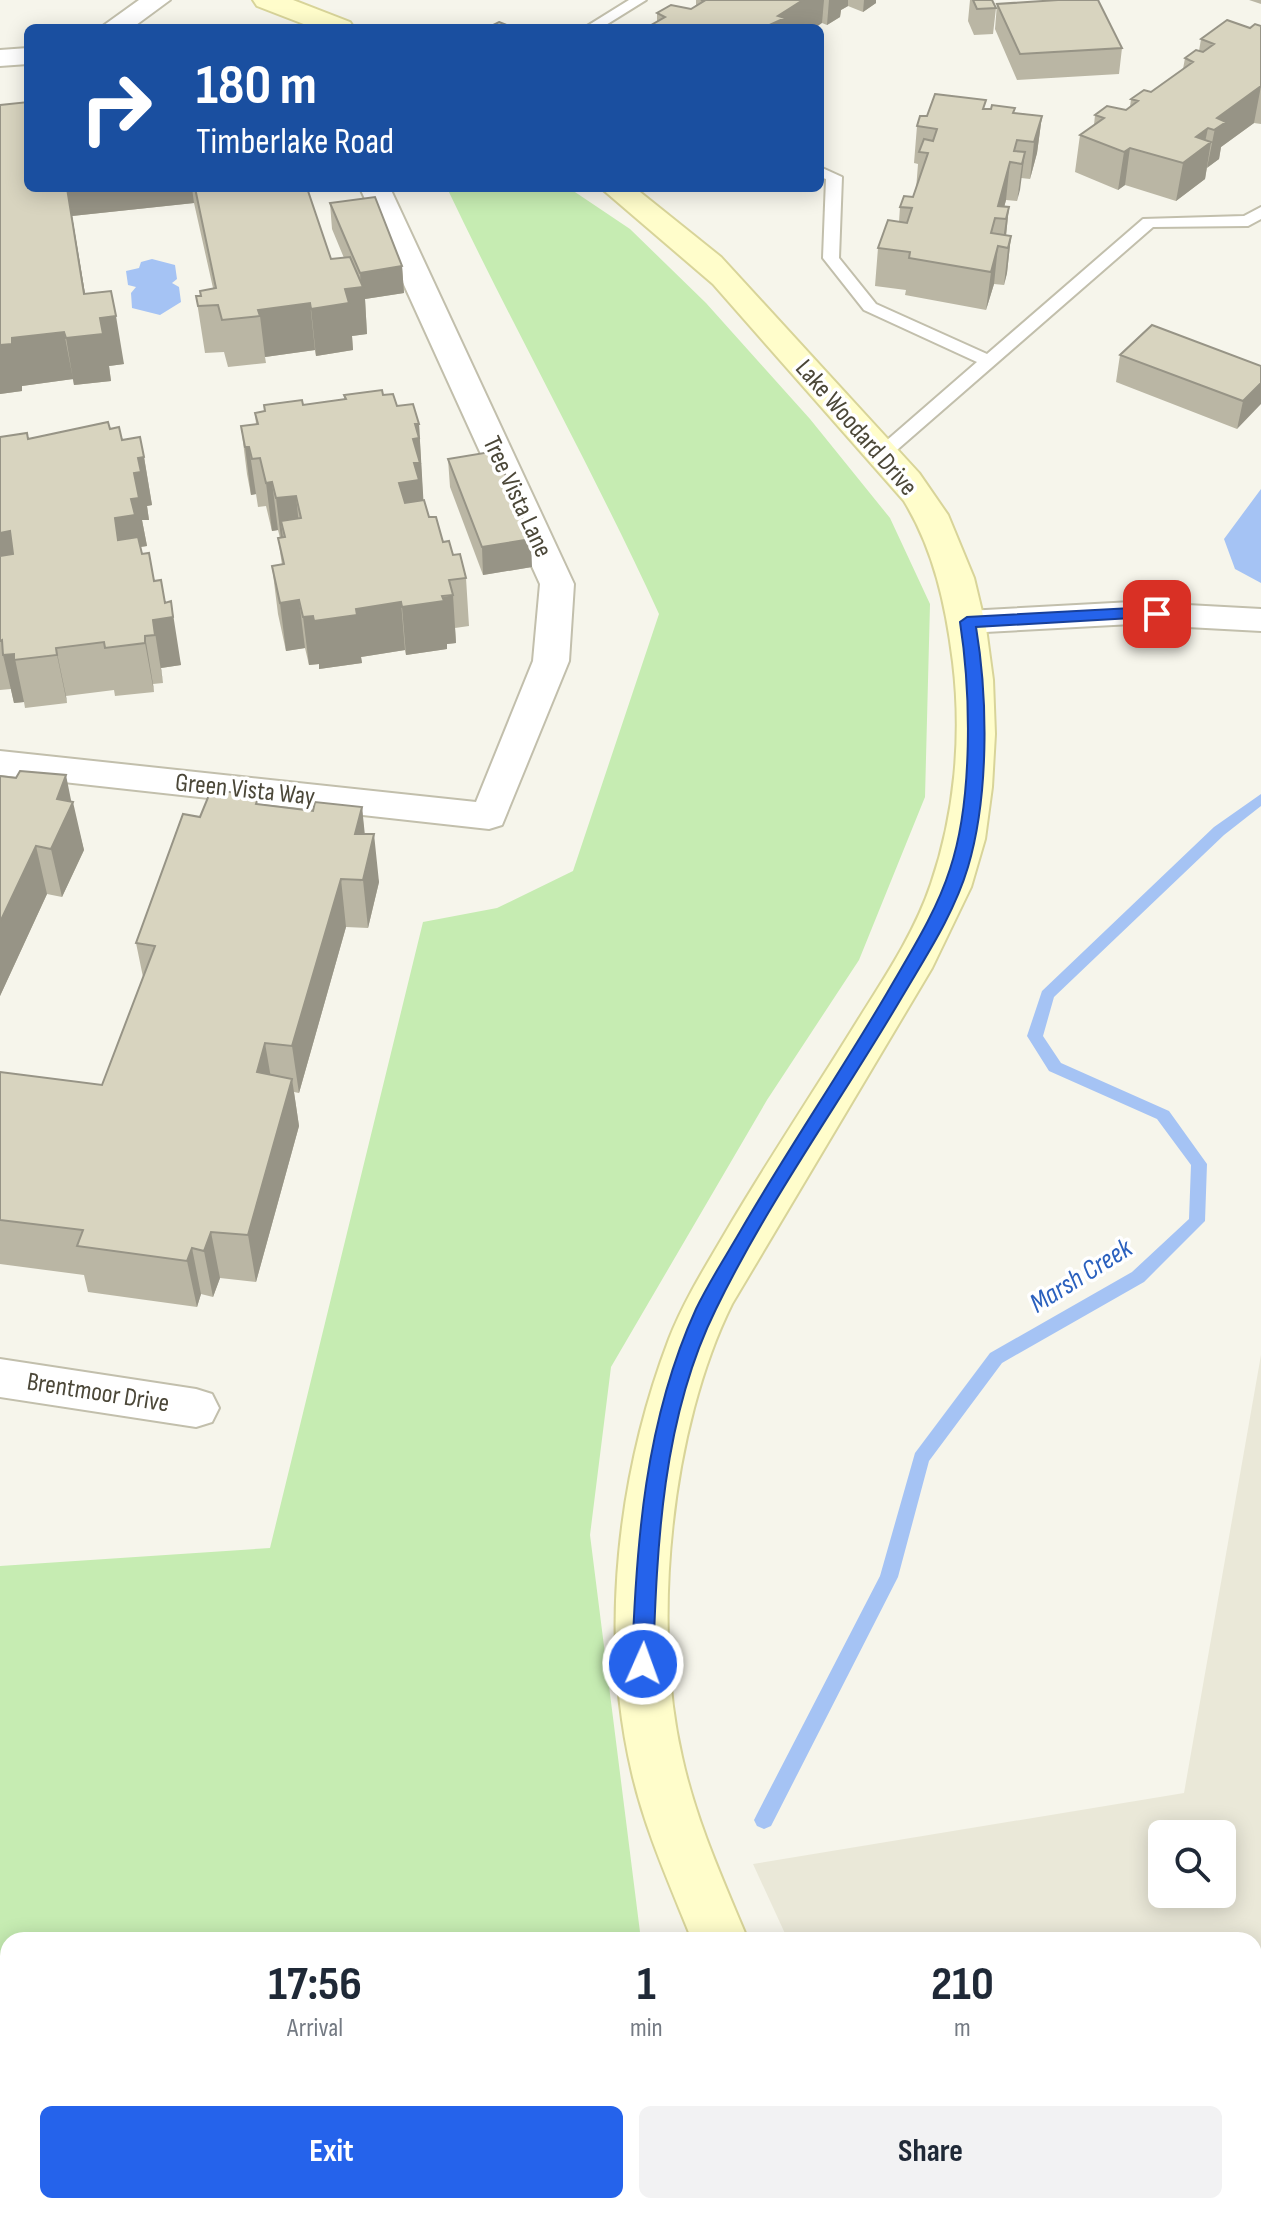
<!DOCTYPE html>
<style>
:root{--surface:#fff;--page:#f2f2f3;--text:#1f2937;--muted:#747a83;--accent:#2563eb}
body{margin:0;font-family:"Sofia Sans Condensed",sans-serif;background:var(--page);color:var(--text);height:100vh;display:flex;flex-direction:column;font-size:30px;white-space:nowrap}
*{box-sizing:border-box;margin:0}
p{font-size:26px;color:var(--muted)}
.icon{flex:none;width:44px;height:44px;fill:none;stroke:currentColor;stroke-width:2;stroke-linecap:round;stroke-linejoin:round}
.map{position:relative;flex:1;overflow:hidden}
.drawer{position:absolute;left:0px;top:1932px;width:1262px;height:282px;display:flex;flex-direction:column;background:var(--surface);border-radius:24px 24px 0 0;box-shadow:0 4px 20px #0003}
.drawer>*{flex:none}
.banner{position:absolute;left:24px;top:24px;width:800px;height:168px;border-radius:12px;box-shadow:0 4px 20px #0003;background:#1a4fa0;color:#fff;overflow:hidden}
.controls{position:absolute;left:1148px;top:1820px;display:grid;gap:16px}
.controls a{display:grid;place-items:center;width:88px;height:88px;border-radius:12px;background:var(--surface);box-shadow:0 4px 20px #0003;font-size:40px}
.pin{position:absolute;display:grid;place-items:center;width:68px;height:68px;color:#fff;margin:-34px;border-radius:16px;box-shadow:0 4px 12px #0006}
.me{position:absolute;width:88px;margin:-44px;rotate:2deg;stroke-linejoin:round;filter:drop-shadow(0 0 6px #0008)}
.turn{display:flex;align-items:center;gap:28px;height:168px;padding:0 40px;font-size:36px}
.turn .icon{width:104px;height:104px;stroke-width:2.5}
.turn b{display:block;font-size:56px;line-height:68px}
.eta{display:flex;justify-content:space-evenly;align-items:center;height:136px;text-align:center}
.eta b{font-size:48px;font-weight:700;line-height:56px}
.action{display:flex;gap:16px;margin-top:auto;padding:16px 40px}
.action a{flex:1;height:92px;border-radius:12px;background:var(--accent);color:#fff;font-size:32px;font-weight:700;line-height:92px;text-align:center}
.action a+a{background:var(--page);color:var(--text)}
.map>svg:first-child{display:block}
</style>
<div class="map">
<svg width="1261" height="2213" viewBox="0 0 1261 2213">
<rect width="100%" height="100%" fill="#f6f5eb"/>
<path fill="#eae8d8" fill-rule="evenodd" d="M1261,1355V2213H964L958,2206H1254V1940H788L753,1864L1184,1793ZM1162,1834H1222V1894H1162Z"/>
<path fill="#c6ecb2" d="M447,188H569L630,229L706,303L810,419L890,518L930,604L925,797L859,960L767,1100L611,1367L590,1535L641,1940H8V2206H787L791,2213H0V1566L270,1548L423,922L497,908L573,871L659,614C593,470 515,331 447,188Z"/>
<path fill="#a5c3f4" d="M152,259L175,265L177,279L172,283L179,287L181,302L160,315L132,308L131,293L136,287L128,285L126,271L139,268L141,262Z
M1261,489V583L1235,569L1224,539Z"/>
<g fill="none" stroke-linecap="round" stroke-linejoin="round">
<path fill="#a5c3f4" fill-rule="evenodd" d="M1261,794V806L1224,835L1054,997L1043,1036L1061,1063L1169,1111L1207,1164L1205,1221L1144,1282L1002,1363L929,1461L898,1577L771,1826L764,1829L757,1826L754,1820L757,1814L880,1576L915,1453L990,1353L1132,1272L1189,1219L1191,1165L1157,1119L1049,1071L1027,1036L1042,991L1214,827Z
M647,2206H669L666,2213H644Z"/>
<g stroke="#c2bfac" stroke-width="4">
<path id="lane" d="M629,0H646L601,28H584Z
M820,167L842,177L839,258L876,304L987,354L1143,219L1244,216L1261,207V219L1248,226L1153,227L890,456H878L875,452L878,448L977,362L864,310L823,258L826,179L820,177Z"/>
</g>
<g stroke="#c2bfac" stroke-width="4">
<path id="street" d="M139,0H170L132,28H100Z
M28,48V64L0,66V50Z
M360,188H390L574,584L569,661L502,825L489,829L0,775V751L476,802L533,661L540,584Z
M1132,602L1261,609V631L1132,624L967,633L955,630L949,622L955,614L967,611Z
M0,1359L196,1389L212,1394L219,1408L212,1422L196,1427L0,1397Z"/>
</g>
<g stroke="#d8d499" stroke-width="4">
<path id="secondary" d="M253,0H293L350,22L354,28H314L257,6Z
M601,188H635L721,257L919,473L948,515L974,578L986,628L993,680L995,734L992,787L985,839L971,887L932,968L732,1304C671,1427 651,1623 682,1757C696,1821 723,1880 748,1940H692C670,1885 645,1830 632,1773C599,1633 618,1473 669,1339C685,1298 709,1261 731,1223C772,1154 816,1088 858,1020C885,977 915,932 931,884C955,814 962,736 953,662C946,606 934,550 904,501L713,284Z
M845,2206H907L910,2213H848Z"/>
</g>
<use href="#lane" fill="#fff" fill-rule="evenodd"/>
<use href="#street" fill="#fff" fill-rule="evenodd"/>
<use href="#secondary" fill="#fffdcb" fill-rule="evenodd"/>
</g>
<path fill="#bab6a4" d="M696,0H876V3L863,12L848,6L841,10L840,17L827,25L822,23L657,22V13L691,9L696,5Z
M970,0H992L996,8L993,34L974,35L968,21Z
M1249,0H1261V4Z
M997,4L1122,48L1119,74L1017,80L995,29Z
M1261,26V124L1254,123L1221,147L1219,159L1207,167L1205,179L1176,201L1125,185L1118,190L1075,172L1080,135L1094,125L1095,115L1126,110L1130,107L1131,99L1151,92L1183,69L1185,58L1199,51L1201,39Z
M0,105L28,188H307L331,259L344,258L332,229L330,203L402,266L404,293L365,299L367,334L352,336L353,350L316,356L315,350L265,357L266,363L228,367L224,352L205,353L196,296H201L213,288L194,203L72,216L85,294L124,364L109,366L111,381L74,385L73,379L22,386V391L0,394Z
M985,109L1042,116L1037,153L1030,179L1021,178L1017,201L1006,200L1004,207H1009L1006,235L1011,236L1007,273L1004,285L994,284L986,310L905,295L906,290L875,286L878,248L899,222L900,207L913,197L916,190L918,164L914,163L917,126L927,116Z
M1120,355L1261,366L1237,429L1116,382Z
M344,395H383L419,424L423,501L429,517L443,542L453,555L466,578L469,626L455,628L456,643L447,644V649L406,655L405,650L361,657L362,663L319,669V664L309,665L305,648L286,651L278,614L272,566L282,565L278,538H280L278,530L272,531L266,506L258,507L256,494L251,495L247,474L241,426L256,424L255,413L345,400Z
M110,429L144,457L152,505L147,506L149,520H142L147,546L140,547L141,552L165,603L181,665L161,668L163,683L153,684L154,692L115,696L114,690L66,696L67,703L25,708L24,702L14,703L11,689L0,690V437L29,439Z
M448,459L532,567L483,575L450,487Z
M0,776L71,801L84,850L62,897L47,894L0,996Z
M260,804L313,811L362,807L364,834L379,882L368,928L346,927L299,1093L294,1092L299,1126L256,1282L220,1278L213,1297L201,1294L197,1307L88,1292L84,1275L0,1264V1072L102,1085L143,977L136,943L200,817Z"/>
<path fill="#979486" d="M803,0H824L822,23L815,28H763L778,16Z
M829,0H848V6L841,10L840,17L827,25Z
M864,0H876V3L863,12Z
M1261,86L1254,123L1221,147L1219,159L1207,168L1217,118Z
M1042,116L1037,153L1030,179L1034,142Z
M1208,128L1204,147L1211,142L1205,179L1176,201L1183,163L1196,137Z
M1130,148L1125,185L1118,190L1124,152Z
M1025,152L1020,190L1017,201L1022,164Z
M1010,162L1006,200L1001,219L998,206Z
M67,188H192L194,203L72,216L92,335L100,318L116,316L124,364L109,366L111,381L74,385L66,338Z
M1009,207L1005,245L1002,247L1006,219Z
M1011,236L1007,273L1004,285L1008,248Z
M998,246L994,284L986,310L991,272Z
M402,266L404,293L365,299L367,334L352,336L353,350L316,356L311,309L345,289L361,287L360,273Z
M310,303L315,350L265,357L260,316L258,310Z
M64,332L73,379L22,386V391L0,394V345L12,338Z
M1261,383V404L1237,429L1243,401Z
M415,424H419L424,510L403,531L399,483L413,439Z
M245,447H249L256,494L251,495Z
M144,457L152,505L147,506L149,520H142L147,546L140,547L123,566L115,518L131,499L134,473L138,458Z
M272,482L278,530L272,531L266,483Z
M296,496L301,544L285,537L281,521L284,546H282L276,498Z
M10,531L20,579L0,582V533Z
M531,539L532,567L483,575L482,547Z
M453,595L456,643L447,644V649L406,655L402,607Z
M299,600L305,648L286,651L280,603Z
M171,601L181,665L161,668L163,683L153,620Z
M401,602L405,650L361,657L362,663L319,669V664L309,665L303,617Z
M145,636L153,684L154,692L145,643Z
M56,648L66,696L67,703L57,655Z
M14,654L24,702L14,703L3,655Z
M66,775L72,805L73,802L84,850L62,897L51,849L57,799Z
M362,807L367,855L360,882L355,834Z
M374,834L379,882L368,928L363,880Z
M36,846L47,894L0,996V922Z
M341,879L346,927L299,1093L292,1046Z
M265,1043L273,1090L257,1072Z
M292,1079L299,1126L256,1282L248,1235Z
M211,1232L220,1278L213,1297L204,1251Z
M192,1248L201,1294L197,1307L187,1261Z"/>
<path fill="#d8d4bf" stroke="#979486" stroke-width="2" d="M701,0H803L778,16L785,18L763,28H646L665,17L657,13L671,5L691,9L704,1Z
M973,0H992L996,8L977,9Z
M1058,0H1098L1122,48L1020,54L997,4Z
M1227,20L1250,28L1255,24L1261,26V86L1217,118L1226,122L1214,130L1208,128L1196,137L1211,142L1183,163L1130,148L1124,152L1080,135L1104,118L1095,115L1107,106L1126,110L1138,101L1131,99L1144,90L1151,92L1193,62L1185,58L1196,50L1203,52L1214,44L1201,39Z
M499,22L514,28H498L493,25Z
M935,94L986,100L983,109H991L992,105L1015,108L1013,113L1042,116L1034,142L1017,140L1014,151L1025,152L1022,164L1010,162L998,206L1009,207L1006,219L995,218L991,233L1011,236L1008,248L998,246L991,272L909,258L910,252L878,248L888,220L907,223L912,208L900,207L904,196L913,197L928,153L919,152L924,139L933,141L937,129L917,126L920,116H927Z
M28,102V188H67L84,294L111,291L116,316L100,318L103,334L66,338L64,332L12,338V344L0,345V105Z
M195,188H307L331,259L350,257L363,287L345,289L349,303L311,309L310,303L258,310L260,316L222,320L218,305L198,306L196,296H201L200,291L216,288Z
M375,197L402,266L360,273L330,203Z
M1152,325L1261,366V383L1243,401L1120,355Z
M382,390L383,395L393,394L397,406L413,404L419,424H415L419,438L413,439L420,463H414L419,480L399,483L405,503L424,500L429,517H436L443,542L449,541L453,555L460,554L466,578L449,580L453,595L442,596L444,601L402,607L401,602L356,609L357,615L314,621L313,616L303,617L299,600L280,603L272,566L284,564L278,538L285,537L281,521L301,518L296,496L276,498L272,482L266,483L260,458L252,459L249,447H245L241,426L258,424L255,413L265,411L264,405L302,400L303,405L346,399L344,395Z
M108,422L110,429L119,427L122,440L140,437L144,457L138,458L141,472L134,473L139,498L131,499L135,515L115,518L118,540L138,537L142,554L149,553L154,581L161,580L165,603L171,601L173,617L153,620L155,635L145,636V643L105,648L104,642L56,648L57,655L14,660V654L3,655L2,640L0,641V556L13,554L10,531L0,533V437L27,433L28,439Z
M496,451L531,539L482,547L448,459Z
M20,771L66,775L57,799L73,802L51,849L36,846L0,922V776L16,778Z
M211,790L259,795L256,804L313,811L315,802L362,807L355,834H374L363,880L341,879L292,1046L265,1043L257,1072L292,1079L248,1235L211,1232L204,1251L192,1248L187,1261L77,1246L83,1230L0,1220V1072L102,1085L155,946L136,943L183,814L200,817Z"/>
<path fill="#2563eb" stroke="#184099" stroke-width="2" d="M1132,608L1157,610L1165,614L1157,619L1132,618L976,627C988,699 989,796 968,867C954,914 926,956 902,997C841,1101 769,1200 716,1309C662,1418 657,1545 653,1664L650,1671L643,1674L635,1671L632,1664C636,1543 645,1421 696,1309C709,1282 726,1256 741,1230C788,1149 840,1073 887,993C910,953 936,913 950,869C973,800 971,693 960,622L967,617Z"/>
<g text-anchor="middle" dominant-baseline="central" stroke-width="7" stroke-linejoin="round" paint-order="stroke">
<g font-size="26" fill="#4b4738" stroke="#fff">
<text transform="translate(856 428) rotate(49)">Lake Woodard Drive</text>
<text transform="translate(517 497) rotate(65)">Tree Vista Lane</text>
<text transform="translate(245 790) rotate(6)">Green Vista Way</text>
<text transform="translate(98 1393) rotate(9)">Brentmoor Drive</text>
</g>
<g font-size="28" font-style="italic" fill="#2a60be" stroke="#fff">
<text transform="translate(1081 1276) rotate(-32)">Marsh Creek</text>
</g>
</g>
</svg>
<div class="controls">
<a><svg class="icon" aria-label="search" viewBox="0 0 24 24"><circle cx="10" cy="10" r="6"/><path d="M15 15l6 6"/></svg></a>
</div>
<div class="pin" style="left:1157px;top:614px;background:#d93025"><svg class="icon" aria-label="arrive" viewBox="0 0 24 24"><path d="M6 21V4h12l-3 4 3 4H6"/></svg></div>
<svg class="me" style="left:643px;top:1664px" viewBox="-20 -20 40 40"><circle r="17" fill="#2563eb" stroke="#fff" stroke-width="3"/><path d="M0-11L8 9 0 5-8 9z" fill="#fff"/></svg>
<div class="banner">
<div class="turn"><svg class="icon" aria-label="right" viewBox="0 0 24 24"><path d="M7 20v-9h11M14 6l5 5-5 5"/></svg><div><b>180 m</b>Timberlake Road</div></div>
</div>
<section class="drawer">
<div class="eta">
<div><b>17:56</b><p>Arrival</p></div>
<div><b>1</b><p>min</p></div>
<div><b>210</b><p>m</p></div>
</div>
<div class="action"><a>Exit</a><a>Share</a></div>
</section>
</div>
